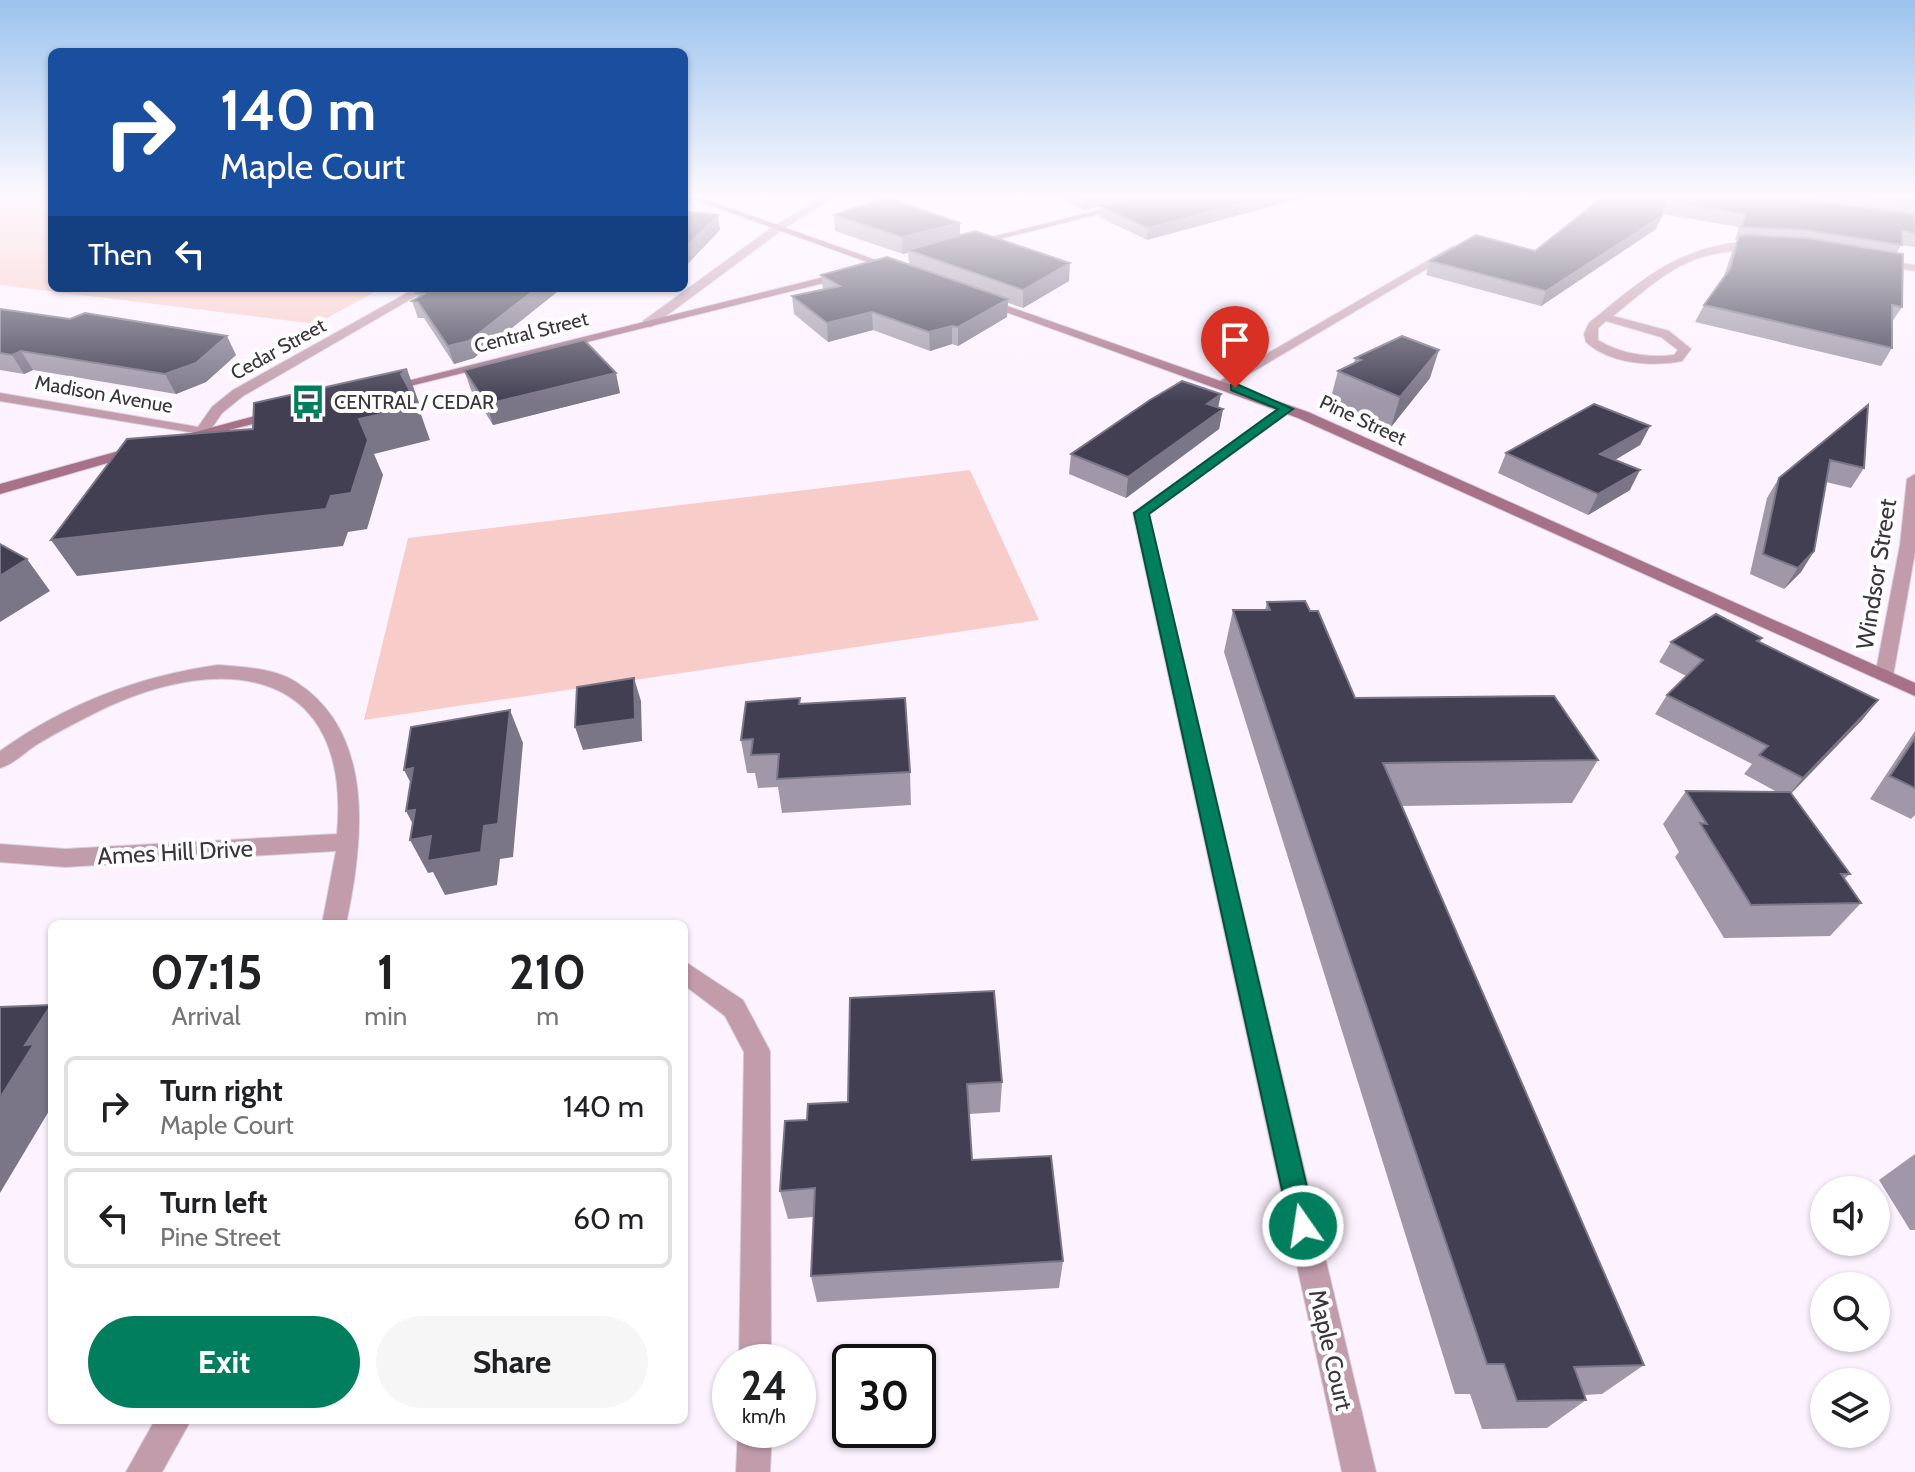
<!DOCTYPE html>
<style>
:root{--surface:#fff;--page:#f6f6f6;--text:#202124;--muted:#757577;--line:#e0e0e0;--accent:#007e5d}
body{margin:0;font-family:Cabin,sans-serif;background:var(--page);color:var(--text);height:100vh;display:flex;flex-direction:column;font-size:30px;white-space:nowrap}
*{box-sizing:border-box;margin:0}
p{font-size:26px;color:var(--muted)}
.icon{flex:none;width:44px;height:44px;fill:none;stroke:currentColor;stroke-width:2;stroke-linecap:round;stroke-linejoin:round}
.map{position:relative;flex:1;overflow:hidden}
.details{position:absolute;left:48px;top:920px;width:640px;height:504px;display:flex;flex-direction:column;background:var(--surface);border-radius:12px;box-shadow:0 2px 6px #0004}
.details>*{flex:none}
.banner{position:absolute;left:48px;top:48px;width:640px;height:244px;border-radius:12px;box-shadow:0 2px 6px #0004;background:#1a4fa0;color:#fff;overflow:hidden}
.tools{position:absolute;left:1810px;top:1176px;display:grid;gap:16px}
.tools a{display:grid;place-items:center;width:80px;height:80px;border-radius:50%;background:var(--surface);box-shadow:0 2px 6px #0004;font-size:40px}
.speed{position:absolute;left:712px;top:1344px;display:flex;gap:16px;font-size:40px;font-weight:700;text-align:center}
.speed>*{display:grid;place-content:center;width:104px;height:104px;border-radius:50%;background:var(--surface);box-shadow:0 2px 6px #0004;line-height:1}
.speed small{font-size:20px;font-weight:400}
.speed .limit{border:4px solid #111;border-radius:12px;background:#fff;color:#111}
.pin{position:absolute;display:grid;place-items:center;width:68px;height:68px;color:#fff;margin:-82px -34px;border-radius:50% 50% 50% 0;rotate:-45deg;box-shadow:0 0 8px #0007}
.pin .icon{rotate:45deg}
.me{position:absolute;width:88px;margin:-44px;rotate:347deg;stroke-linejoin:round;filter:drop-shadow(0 0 6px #0008)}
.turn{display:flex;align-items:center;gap:28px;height:168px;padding:0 40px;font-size:36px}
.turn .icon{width:104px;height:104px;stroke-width:2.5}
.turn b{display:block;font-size:56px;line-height:68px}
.then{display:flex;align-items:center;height:76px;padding:0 40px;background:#0003;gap:16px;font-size:30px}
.eta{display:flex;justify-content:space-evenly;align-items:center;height:136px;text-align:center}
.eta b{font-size:48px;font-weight:700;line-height:56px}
.primary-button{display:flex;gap:16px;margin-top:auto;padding:16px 40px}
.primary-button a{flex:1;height:92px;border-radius:48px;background:var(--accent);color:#fff;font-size:32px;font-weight:700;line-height:92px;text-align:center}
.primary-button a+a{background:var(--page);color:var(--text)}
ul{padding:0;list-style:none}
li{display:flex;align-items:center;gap:24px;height:100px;margin:0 16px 12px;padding:0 24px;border:4px solid var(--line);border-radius:12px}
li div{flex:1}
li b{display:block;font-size:30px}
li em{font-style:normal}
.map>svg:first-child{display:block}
</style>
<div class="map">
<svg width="1915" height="1472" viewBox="0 0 1915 1472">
<rect width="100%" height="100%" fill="#fdf2ff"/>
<path fill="#f8ccc8" d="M0,196H52V288H382L316,324L0,285Z
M970,470L1039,620L364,720L408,538Z"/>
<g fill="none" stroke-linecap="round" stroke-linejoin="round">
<g stroke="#dad0dc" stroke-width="2">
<path id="minor" d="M825,196H836L782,230L651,327H643V321L774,226Z
M1732,243L1760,244L1765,247L1760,250C1688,249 1666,273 1613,316L1669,331L1691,349L1682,361C1652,367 1610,364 1586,342L1584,334L1589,323C1636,285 1669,253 1732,243ZM1606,321L1661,337L1678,350L1674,355C1647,358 1621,354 1598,340V328Z
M1453,246L1458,249L1457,251L1227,387L1215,384Z
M1875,259L1915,265V271L1871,264V260Z
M416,288H430L243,396L222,413L207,435L0,401V393L198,427L212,407L233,390Z
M1282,406L1294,409L1149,514L1376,1472H1342L1133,513Z
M1915,474V552L1893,676L1884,682L1875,676L1900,545L1907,479Z
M218,665C244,667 273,668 296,682C377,734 363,844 346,924H322L336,851L65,867L0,862V844L65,849L337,834C352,667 224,651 101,710C79,721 57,732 36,745C24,753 14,764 0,768V751C66,704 139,676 218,665Z
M684,961L743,1000L770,1051L771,1362H739L744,1052L725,1016L684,985Z
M155,1420H191L162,1472H126Z
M738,1430H772L770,1472H736Z"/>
</g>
<g stroke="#dad0dc" stroke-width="2">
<path id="secondary" d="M684,196H696L904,270L895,272Z
M1155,196H1171L968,247L963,244Z
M848,271L854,274L852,276L386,392L379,388Z
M982,297L1308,412L1915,683V696L1298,418L978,302L976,300Z
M281,409L286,410V416L172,444L165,440Z
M137,446L142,447V453L0,494V484Z"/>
</g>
<use href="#minor" fill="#c29cab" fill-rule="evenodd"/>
<use href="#secondary" fill="#a77187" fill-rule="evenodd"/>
</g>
<path fill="#a098a9" d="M1054,196H1319L1294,200L1147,240L1099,217L1100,206L1084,210Z
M1604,196H1915V247L1901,245L1897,253L1902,307L1892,322V348L1881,366L1695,322L1704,305L1724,276L1732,252L1737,240H1735L1739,227L1662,214L1656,229L1541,306L1426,275L1430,261L1535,251Z
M834,215L960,236L1069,281L1023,308L1008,303L1007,317L958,346L952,344L930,351L873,330L828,342L794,314L792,296L823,289L821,275L909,264L908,253L903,254L835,231Z
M424,288H562L474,358L454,364L424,318H418L412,301L418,298L416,293Z
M625,288H664L662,291Z
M0,309L236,355L206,382L176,394L33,370L24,374L0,370Z
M1355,358L1430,378L1391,427L1330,401L1338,371L1354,364Z
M464,370L620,393L493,425L471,390Z
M1868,405L1864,468L1851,488L1826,482L1814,551L1801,572L1784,589L1750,574L1767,498L1779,478Z
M1218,407L1223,409L1219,429L1126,498L1069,474L1071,454Z
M1650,426L1640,445L1615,460L1630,490L1588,515L1498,473L1506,453Z
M1267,602L1355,698L1598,760L1572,803L1402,806L1644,1365L1602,1394L1584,1395L1586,1400L1547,1428L1482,1429L1470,1394H1455L1224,652L1233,610H1265Z
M1762,638L1759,643L1878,700L1862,720L1791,794L1850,874L1844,879L1861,903L1830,936L1724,938L1675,857L1679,852L1663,824L1686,791L1777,792L1744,774L1752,764L1655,714L1667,695L1686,676L1659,662L1671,642Z
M800,703L910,772L911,805L782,813L778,787L758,788L755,773H747L741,740Z
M1915,731V815L1911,819L1870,799Z
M850,998L1002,1082L1000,1112L969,1114L972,1160L1063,1261L1059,1288L817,1302L811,1276L813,1217L788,1219L780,1191L807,1120L848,1102Z
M1915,1154V1230H1910L1879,1180Z"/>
<path fill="#7a7587" d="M684,196H691L693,202L684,207Z
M1099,196H1143L1084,210L1085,199Z
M1270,196H1319L1294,200L1147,240L1148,228Z
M718,215L720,230L684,268V249Z
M1662,216L1656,229L1541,306L1546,291Z
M960,223V240L908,250V253L903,254L902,237Z
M1070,263L1069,281L1023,308V290Z
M537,288H562L474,358L454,364L448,346Z
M1008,299L1007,317L958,346V327Z
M872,312L873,330L828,342L827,323Z
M952,326V344L930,351L929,332Z
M227,336L236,355L206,382L176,394L165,374Z
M1439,350L1430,378L1391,427L1400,397Z
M21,351L33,370L24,374L12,355Z
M407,369L419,403L415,406H418L430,440L374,454L359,419L401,374Z
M616,373L620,393L493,425L487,404Z
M1221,394L1217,413L1223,409L1219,429L1126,498L1128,477L1207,404Z
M1650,426L1640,445L1591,474L1600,454Z
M368,440L383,475L367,529L348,532L343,546L77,576L51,540L331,496Z
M1640,470L1630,490L1588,515L1598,494Z
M1814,551L1801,572L1784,589L1798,568Z
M27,559L50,591L0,622V576Z
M634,678L641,701L642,741L583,750L575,727Z
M1878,700L1862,720L1787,797L1803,778Z
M510,710L523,743L513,857L500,859L497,885L445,895L433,872L428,873L410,840L420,838L406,811L415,810L484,826Z
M413,768L421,803L404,770Z
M51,1005L52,1006V1106L0,1193V1098L25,1045Z"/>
<path fill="#423f53" stroke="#7a7587" stroke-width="2" d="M1078,196H1099L1085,199Z
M1142,196H1270L1148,228L1100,206Z
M1604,196H1774L1915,214V233L1902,231V245L1805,230L1742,227L1745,214L1666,200L1662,216L1546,291L1430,261L1476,235L1535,251Z
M1859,196H1915V202Z
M886,197L960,223L902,237L834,215Z
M684,211L718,215L684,249Z
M975,231L1070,263L1023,290L908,250Z
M1746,235L1807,238L1903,254L1902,307L1892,305V348L1704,305L1730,269L1739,236Z
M887,257L1008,299L958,327L952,326L929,332L872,312L827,323L792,296L840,286L821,275Z
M424,288H537L469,341L448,346L418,302L412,301L424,294L416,293Z
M0,309L70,319L85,313L227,336L196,363L165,374L21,351L12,355L0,353Z
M1402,336L1439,350L1400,397L1338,371L1361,360L1355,358Z
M584,340L616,373L487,404L464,370Z
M407,369L401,374L418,406L359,419L368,440L351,493L331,496L326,509L51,540L127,439L253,429L254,403Z
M1182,381L1221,394L1207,404L1223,409L1128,477L1071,454L1150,400Z
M1594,404L1650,426L1600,454L1640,470L1598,494L1506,453Z
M1868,405L1864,468L1830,460L1814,551L1798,568L1763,554L1779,478Z
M0,544L27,559L0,576Z
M1305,601L1310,611H1318L1355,698L1554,696L1598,760L1383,763L1644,1365L1574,1367L1586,1400L1517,1401L1504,1364H1487L1233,610H1270L1267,602Z
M1716,614L1762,638L1757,641L1878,700L1803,778L1759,755L1768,746L1667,695L1703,660L1671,642Z
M634,678L635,719L575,727L577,687Z
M800,698L799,704L905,698L910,772L777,779L779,754L751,755L753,739L741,740L746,702Z
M510,710L498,824L484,826L481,852L427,861L431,836L410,840L415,810L406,811L413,768L404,770L411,727Z
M1915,738V788L1890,776Z
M1686,791L1790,792L1850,874H1841L1861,903L1751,905L1700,823L1707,824Z
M994,991L1002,1082L967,1084L972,1160L1051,1156L1063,1261L811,1276L815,1188L780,1191L785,1121L807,1120L808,1104L848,1102L850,998Z
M51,1005L25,1045L34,1044L0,1098V1007Z"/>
<linearGradient id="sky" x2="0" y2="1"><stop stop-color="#9bc3ee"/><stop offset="0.49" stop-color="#fef9ff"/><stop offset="1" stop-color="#fef9ff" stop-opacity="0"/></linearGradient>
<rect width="1915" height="402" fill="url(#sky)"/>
<path fill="#007e5d" stroke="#00523c" stroke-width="2" d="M1231,385H1239L1293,409L1149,514L1316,1226L1312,1235L1303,1239L1294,1235L1290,1226L1134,513L1278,409L1231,390Z"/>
<defs>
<g id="bus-bare" transform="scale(2.76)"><path d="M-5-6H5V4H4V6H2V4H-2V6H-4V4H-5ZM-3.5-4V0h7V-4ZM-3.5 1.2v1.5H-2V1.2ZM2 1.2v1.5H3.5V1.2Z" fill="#007e5d" stroke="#fff" stroke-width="2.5" paint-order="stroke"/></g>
</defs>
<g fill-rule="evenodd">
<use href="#bus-bare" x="308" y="402"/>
</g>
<g text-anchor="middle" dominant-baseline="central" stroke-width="8" stroke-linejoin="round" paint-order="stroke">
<g font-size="20" fill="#3b343c" stroke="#fff">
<text transform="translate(531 332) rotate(-14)">Central Street</text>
<text transform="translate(278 349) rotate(-29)">Cedar Street</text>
<text transform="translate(104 394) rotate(10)">Madison Avenue</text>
<text transform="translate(1363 420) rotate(25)">Pine Street</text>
</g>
<g font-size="20" fill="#3b343c" stroke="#fff" text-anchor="start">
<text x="334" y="402">CENTRAL / CEDAR</text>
</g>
<g font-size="24" fill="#3b343c" stroke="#fff">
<text transform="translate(1876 574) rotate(-81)">Windsor Street</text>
<text transform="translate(175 852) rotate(-3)">Ames Hill Drive</text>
<text transform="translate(1331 1350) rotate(77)">Maple Court</text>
</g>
</g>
</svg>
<div class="tools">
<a><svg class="icon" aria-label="sound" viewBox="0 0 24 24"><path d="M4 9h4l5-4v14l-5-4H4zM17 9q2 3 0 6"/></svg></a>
<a><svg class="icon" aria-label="search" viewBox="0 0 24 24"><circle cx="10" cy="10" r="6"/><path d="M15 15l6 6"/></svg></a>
<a><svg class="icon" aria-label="layers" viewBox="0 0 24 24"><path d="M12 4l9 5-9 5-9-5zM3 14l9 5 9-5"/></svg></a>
</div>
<div class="speed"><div>24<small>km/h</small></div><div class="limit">30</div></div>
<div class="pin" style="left:1235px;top:388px;background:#d93025"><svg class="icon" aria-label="arrive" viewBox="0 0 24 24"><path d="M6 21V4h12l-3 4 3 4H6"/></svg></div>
<svg class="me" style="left:1303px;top:1226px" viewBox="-20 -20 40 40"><circle r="17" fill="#007e5d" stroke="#fff" stroke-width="3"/><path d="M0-11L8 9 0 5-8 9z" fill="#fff"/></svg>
<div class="banner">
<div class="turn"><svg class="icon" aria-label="right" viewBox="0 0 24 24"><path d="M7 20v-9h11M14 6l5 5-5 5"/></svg><div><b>140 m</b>Maple Court</div></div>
<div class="then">Then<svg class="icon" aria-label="left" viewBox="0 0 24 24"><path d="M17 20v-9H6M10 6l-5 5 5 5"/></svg></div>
</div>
<section class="details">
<div class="eta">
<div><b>07:15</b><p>Arrival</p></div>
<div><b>1</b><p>min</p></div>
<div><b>210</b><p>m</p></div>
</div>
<ul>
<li><svg class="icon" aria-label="right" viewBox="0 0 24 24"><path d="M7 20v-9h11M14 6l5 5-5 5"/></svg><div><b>Turn right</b><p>Maple Court</p></div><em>140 m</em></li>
<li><svg class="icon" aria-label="left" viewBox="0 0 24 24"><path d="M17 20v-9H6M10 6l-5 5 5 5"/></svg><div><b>Turn left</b><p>Pine Street</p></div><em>60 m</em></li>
</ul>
<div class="primary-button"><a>Exit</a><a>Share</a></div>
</section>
</div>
